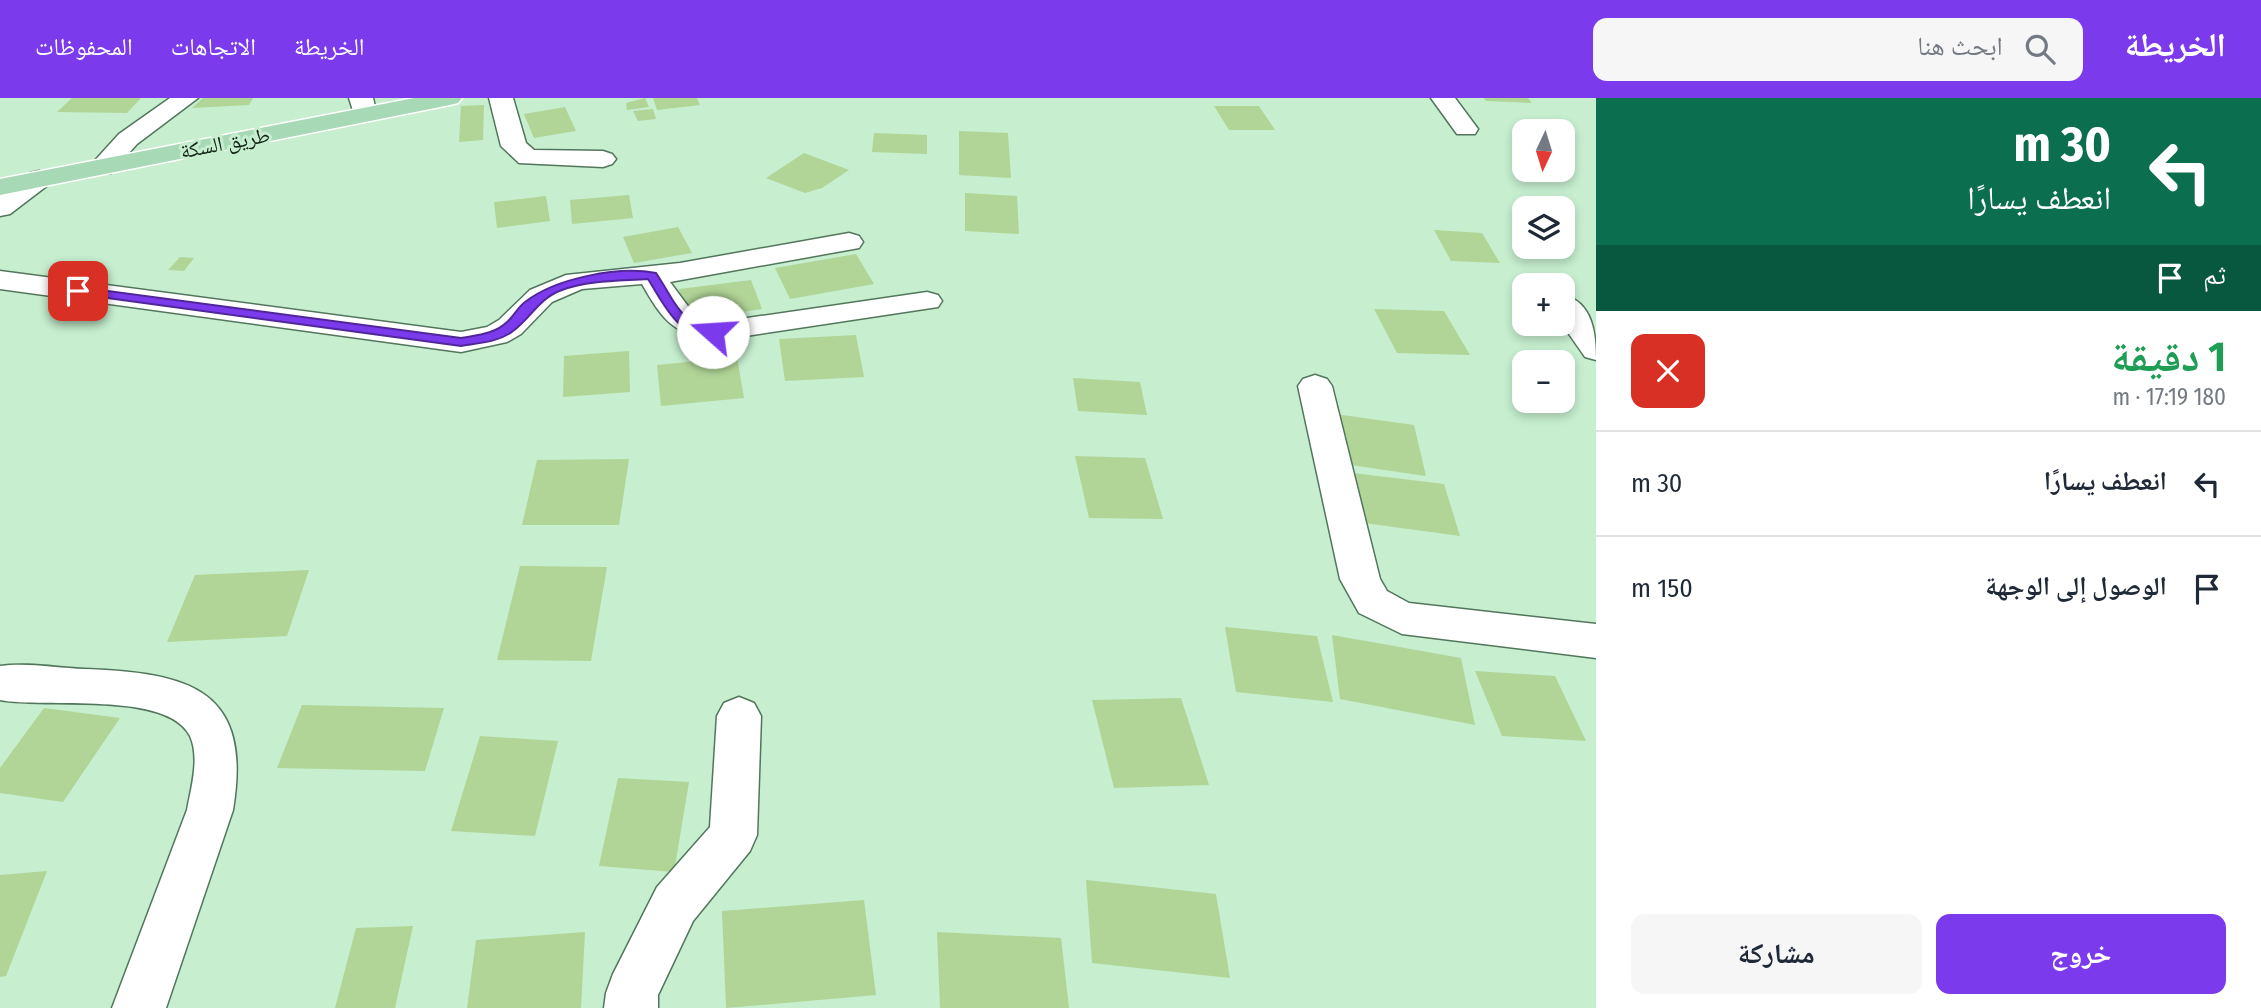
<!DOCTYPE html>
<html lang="ar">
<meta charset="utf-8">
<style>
:root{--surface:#fff;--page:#f6f6f7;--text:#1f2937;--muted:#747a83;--line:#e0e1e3;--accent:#7c3aed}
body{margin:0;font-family:"Fira Sans Condensed","Noto Naskh Arabic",sans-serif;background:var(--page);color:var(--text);direction:rtl;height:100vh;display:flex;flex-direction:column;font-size:26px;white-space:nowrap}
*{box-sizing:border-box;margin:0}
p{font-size:23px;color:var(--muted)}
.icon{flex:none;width:38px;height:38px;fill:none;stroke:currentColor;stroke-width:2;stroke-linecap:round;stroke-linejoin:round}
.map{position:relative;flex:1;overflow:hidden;direction:ltr}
.panel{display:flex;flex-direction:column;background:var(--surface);width:665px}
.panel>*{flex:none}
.banner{background:#0b6e4f;color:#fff;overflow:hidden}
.needle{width:46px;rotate:184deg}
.controls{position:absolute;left:1512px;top:21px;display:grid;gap:14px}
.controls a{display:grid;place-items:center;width:63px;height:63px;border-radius:14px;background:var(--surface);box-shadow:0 4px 10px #0003;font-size:35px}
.pin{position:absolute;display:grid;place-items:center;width:60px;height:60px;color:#fff;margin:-30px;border-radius:14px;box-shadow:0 4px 10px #0006}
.me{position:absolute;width:77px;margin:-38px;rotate:289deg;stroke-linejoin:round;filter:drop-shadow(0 0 5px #0008)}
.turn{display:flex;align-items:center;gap:24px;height:147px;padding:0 35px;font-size:32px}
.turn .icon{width:91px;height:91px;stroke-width:2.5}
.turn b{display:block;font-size:49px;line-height:60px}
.then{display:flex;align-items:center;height:66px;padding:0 35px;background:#0003;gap:14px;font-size:26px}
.round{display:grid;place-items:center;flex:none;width:74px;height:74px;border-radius:14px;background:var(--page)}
.head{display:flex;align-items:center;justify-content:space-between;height:119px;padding:0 35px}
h1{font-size:42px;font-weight:700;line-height:52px;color:#1e9e55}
.action{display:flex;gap:14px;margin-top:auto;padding:14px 35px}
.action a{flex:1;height:80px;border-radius:14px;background:var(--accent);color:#fff;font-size:28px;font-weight:700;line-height:80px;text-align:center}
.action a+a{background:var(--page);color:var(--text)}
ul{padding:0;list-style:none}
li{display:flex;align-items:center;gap:21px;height:105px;padding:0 35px;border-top:2px solid var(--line)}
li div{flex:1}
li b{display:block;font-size:26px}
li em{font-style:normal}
header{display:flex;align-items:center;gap:42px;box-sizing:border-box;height:98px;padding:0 35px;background:var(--accent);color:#fff}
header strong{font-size:33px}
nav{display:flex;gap:38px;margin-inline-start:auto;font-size:24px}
.search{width:490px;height:63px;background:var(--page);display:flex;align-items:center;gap:18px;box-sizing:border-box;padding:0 24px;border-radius:14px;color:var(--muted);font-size:26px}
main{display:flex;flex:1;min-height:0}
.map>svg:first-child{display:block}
</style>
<header>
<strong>الخريطة</strong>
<div class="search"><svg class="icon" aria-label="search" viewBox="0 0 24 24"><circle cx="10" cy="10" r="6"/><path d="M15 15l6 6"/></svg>ابحث هنا</div>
<nav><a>الخريطة</a><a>الاتجاهات</a><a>المحفوظات</a></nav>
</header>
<main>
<section class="panel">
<div class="banner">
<div class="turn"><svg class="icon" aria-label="left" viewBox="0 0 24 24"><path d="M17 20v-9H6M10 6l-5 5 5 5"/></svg><div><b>30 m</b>انعطف يسارًا</div></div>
<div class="then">ثم<svg class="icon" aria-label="arrive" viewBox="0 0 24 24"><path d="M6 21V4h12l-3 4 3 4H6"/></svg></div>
</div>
<div class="head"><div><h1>1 دقيقة</h1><p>180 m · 17:19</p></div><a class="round" style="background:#d93025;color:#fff"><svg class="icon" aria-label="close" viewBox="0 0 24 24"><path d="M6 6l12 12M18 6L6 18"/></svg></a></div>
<ul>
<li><svg class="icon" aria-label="left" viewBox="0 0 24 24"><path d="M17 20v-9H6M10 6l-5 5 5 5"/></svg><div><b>انعطف يسارًا</b></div><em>30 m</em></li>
<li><svg class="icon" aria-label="arrive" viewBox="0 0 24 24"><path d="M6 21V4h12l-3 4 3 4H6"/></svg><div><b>الوصول إلى الوجهة</b></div><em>150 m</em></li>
</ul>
<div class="action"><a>خروج</a><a>مشاركة</a></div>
</section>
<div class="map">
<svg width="1596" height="910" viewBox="0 0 1596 910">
<rect width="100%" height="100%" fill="#c6eecf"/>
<path fill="#b1d596" d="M72,0H141L127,15L57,14Z
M203,0H253L249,7L192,10Z
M645,0L649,9L627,12L626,5Z
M653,0H697L700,7L657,12Z
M1484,0H1528L1532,5L1486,3Z
M484,7L483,42L459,44L461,8Z
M1214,8H1259L1275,32H1229Z
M565,9L576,33L534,40L524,16Z
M653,11L656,21L638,23L633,13Z
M959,33L1008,35L1011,80L959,77Z
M874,35L927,37V56L872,54Z
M804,55L849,72L822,90L805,95L766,80Z
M965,95L1017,98L1019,136L965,133Z
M629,97L633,120L572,126L570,102Z
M546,98L550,123L497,130L494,104Z
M678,129L692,155L634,165L623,139Z
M1434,132L1482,135L1500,165L1451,163Z
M856,156L874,186L790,201L775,170Z
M180,159L194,160L184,173L168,172Z
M751,182L762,211L688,222L679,191Z
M1374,211L1444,213L1470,257L1397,255Z
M856,237L864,279L785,283L779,241Z
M629,253L630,294L563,299L564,258Z
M737,259L744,300L661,308L657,267Z
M1073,280L1140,284L1147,317L1078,313Z
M1335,316L1414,327L1426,378L1344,366Z
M1075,358L1145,360L1163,421L1089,420Z
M629,361L619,427H522L537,362Z
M1353,375L1444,386L1460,438L1364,425Z
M520,468L607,469L591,563L497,562Z
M309,472L287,538L167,544L195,477Z
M1225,529L1317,538L1333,604L1236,594Z
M1332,537L1461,560L1475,627L1340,601Z
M1475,573L1555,578L1586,643L1502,638Z
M1181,600L1209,687L1114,690L1092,602Z
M302,607L444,610L425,673L277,670Z
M44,610L120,620L63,704L0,695V670Z
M480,638L558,643L535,738L451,733Z
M618,680L689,684L674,774L599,768Z
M47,773L6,878L0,879V777Z
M1086,782L1216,796L1230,880L1092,865Z
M864,802L876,897L726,910L722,813Z
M413,828L395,910H335L356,830Z
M585,834L581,910H467L476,842Z
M937,834L1061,840L1069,910H940Z"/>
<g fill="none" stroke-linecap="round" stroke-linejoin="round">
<g stroke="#52765c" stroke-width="3">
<path id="minor" d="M170,0H198L137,46L111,75H93L89,69L119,36Z
M349,0H373L377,17L374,22H356Z
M489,0H513L526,45L534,52L603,53L612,56L616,61L612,66L603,69L519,65L501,48Z
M1431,0H1455L1478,31L1475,36H1457Z
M39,73L48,75L52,81L48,87L10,116L0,118V97L30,75Z
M849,135L859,138L863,144L859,150L670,184L693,215L713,225L927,194L938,197L942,203L938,209L713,243C672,235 662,221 642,186L582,191L552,204L521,236L507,244L461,254L0,191V173L461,234L487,229L499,222L530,192L566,177L680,165Z
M1563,197C1593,204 1596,236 1596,262L1585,259L1562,226Z
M1315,277L1327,281L1332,288L1380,481L1387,493L1409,505L1596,526V560L1402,536L1359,515L1340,481L1298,288L1303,281Z
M0,568C26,564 58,570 85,571C190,575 253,591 233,712L166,910H112L187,712C191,690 200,660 190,638C167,592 44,611 0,602Z
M739,599L754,605L761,618L757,737L750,753L693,823L658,897V910H604L606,895L613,876L657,789L710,729L717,618L724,605Z"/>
</g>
<g stroke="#fff" stroke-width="3">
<path id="major" d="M414,0H462L458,5L450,7L0,97V81Z"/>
</g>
<use href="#minor" fill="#fff" fill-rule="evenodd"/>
<use href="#major" fill="#a8d9b7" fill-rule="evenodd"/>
</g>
<path fill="#7c3aed" stroke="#51269a" stroke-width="2" d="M656,175C679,209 675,221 718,232V237C680,244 665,208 648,181C620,183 589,182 562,192C539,200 531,220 513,233C499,244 479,245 461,248L78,196L72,193L78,189L461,240C477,237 495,236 507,224C514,218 518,209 525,204C556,180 618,168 656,175Z"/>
<g text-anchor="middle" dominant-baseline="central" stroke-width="6" stroke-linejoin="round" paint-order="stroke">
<g font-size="21" fill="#152419" stroke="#c6eecf">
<text transform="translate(225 45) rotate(-11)">طريق السكة</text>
</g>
</g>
</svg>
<div class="controls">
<a><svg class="needle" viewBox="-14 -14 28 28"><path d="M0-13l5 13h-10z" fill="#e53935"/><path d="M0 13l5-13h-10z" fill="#747a83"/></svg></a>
<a><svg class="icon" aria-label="layers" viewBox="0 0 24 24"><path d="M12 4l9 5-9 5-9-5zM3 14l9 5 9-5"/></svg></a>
<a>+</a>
<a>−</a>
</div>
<div class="pin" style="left:78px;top:193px;background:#d93025"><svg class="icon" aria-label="arrive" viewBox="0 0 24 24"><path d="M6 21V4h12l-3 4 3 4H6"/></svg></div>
<svg class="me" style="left:713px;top:234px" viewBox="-20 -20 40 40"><circle r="19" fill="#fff"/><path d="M0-13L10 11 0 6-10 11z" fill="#7c3aed"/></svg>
</div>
</main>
